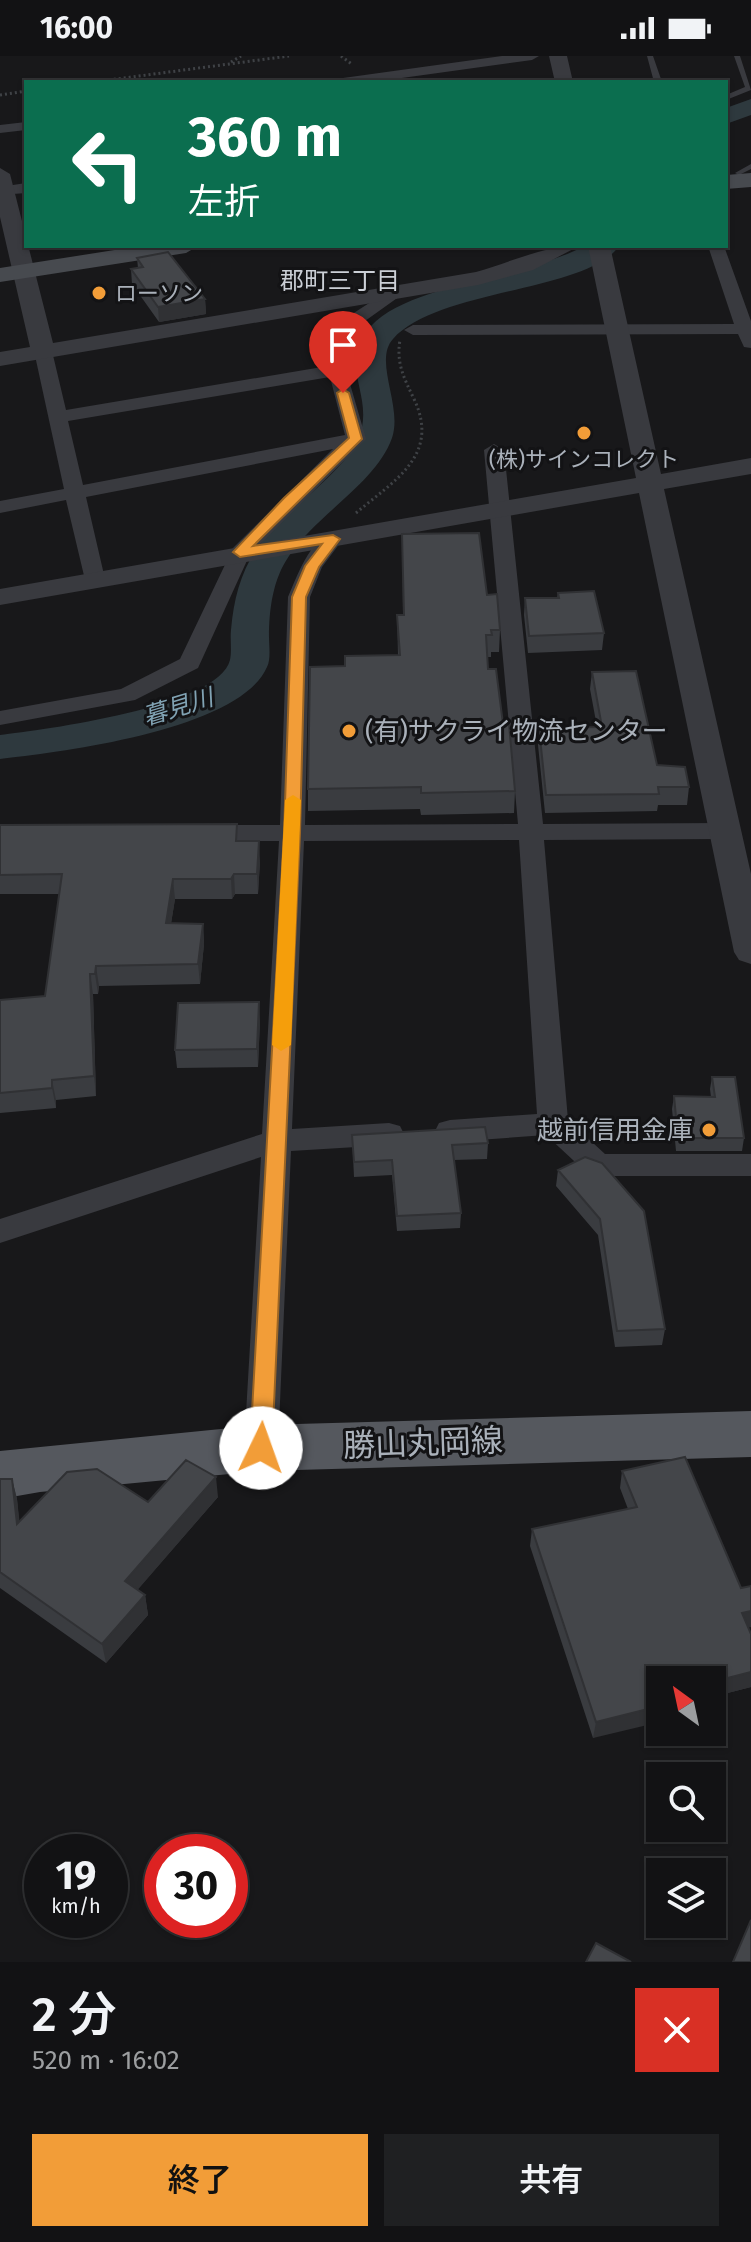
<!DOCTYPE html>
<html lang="ja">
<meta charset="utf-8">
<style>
:root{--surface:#121214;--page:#1f2022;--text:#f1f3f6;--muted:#9c9ea0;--line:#313234;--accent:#f29d38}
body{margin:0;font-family:"Fira Sans","Noto Sans JP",sans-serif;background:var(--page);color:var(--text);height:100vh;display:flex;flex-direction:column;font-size:30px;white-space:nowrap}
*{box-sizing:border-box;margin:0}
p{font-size:26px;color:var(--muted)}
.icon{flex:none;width:44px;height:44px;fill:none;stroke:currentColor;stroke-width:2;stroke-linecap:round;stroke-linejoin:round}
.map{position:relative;height:1906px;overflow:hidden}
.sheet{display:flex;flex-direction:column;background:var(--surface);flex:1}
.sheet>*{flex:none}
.banner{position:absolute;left:24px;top:24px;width:704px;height:168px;border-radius:0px;box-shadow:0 2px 6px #0004,0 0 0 2px var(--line);background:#0b6e4f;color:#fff;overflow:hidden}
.needle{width:52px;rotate:327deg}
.fabs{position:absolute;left:646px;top:1610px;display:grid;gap:16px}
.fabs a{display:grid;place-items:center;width:80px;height:80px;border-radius:0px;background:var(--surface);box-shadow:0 2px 6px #0004,0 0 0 2px var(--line);font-size:40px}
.speed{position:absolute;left:24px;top:1778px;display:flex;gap:16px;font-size:40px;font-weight:700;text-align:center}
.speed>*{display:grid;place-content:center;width:104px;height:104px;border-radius:50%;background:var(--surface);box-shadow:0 2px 6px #0004,0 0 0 2px var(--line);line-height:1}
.speed small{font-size:20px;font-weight:400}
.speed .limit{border:12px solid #d22;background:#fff;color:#111}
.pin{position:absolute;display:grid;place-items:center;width:68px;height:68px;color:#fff;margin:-82px -34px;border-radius:50% 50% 50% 0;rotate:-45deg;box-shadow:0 0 8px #0007}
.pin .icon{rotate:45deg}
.me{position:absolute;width:88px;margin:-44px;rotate:3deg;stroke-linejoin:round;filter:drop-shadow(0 0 6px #0008)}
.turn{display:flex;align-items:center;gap:28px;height:168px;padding:0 32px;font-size:36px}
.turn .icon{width:104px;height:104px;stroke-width:2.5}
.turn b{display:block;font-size:56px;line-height:68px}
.round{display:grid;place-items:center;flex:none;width:84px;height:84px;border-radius:0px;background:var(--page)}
.overview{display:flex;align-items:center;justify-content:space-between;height:136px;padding:0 32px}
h1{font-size:48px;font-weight:600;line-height:60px}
.cta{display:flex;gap:16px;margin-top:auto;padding:16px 32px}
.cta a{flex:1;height:92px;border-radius:0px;background:var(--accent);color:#111;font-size:32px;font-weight:600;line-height:92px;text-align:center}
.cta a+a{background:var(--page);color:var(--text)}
.status{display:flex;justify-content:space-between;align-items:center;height:56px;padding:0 40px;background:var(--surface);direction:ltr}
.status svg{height:22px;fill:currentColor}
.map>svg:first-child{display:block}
</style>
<div class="status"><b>16:00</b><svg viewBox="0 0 49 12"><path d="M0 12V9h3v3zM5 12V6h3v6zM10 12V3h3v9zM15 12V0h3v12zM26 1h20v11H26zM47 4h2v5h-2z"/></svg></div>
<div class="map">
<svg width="751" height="1906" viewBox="0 0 751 1906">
<rect width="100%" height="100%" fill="#18181a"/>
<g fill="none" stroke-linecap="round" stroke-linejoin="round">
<path fill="#2e393e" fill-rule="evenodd" d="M751,43V59L726,68V52Z
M584,190H619C587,236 437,233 393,283C373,305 403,350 392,382C376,427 316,459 289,500C273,523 269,553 269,581C269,590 271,603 267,611C240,674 62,696 0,703V679C42,674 219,651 230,604C232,595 230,584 231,574C234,540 242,511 263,484C287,454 344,415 358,384C377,340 335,309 371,270C410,228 528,221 584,190Z"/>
<path stroke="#3f4246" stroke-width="3" stroke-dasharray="2 3" stroke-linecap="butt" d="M341,0L353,9
M231,6L241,0
M94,26L289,0
M0,39L26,35
M356,457C393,425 441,400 414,343C404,322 396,307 400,284"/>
<path fill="#393a3f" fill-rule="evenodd" d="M647,0H653L662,26H654Z
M734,0H740L751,34L726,44V39L745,31Z
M751,108V113L739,119L735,117Z"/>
<path fill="#393a3f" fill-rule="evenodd" d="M502,0H539L532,4L373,26H336L343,22Z
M26,66V74L0,77V69Z
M26,127V137L0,139V131Z
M708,190H724L751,265V292L744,291L738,278L413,279L404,274L413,269L734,268Z
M394,231L403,236L400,240L358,270L346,284V314L366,383L250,498L198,612L135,644L0,669V655L121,633L180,603L233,492L333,393L86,441L105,523L102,528H86L66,444L0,457V445L64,433L34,295L37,291L43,290L52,295L66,354L328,310L331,279L346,262ZM330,321L345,379L83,429L68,365Z
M494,388L504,394L543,768L724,767L737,775L724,783L544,784L568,1064L605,1098H751V1120H598L587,1117L546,1079L450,1086L439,1083L435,1075L439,1067L450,1064L537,1058L519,784L304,785L292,1073L389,1067L400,1070L404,1078L400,1086L389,1089L291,1095L278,1392L273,1403L261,1407L249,1403L244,1392L261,1101L0,1187V1163L262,1078L279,785H201L188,777L201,769H280L288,541C297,521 310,482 333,477L343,483L322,511L310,541L305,769L518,768L484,394Z"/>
<path fill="#393a3f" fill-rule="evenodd" d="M549,0H567L573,26H555Z
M0,112L10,118L53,287L476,216C511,206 543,190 579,190L533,214L478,229L0,310V296L30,291L0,161Z
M588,190H610L661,418L751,402V418L664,433L751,818V908L739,904L734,896L639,437L0,549V533L636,422Z"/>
<path fill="#474a4f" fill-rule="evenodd" d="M751,117V131L726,133V119Z
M140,190H198L186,197L0,226V212Z"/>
<path fill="#55585e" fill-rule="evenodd" d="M751,1355V1401L261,1415L40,1436L0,1443V1395L261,1369Z"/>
</g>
<path fill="#3a3c40" d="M137,202L205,243L206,258L159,266L132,228L131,213L138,212Z
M402,478L487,539L500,574L499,596H491V601H487L488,613L503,668L515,735L514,757L421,759L420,753L308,755V733L345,610L398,599L397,559H403Z
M558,537L604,577L602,594L528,597L524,559L525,542H557Z
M592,616L657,709L689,731L687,749H658L657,755L545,757L538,689L539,672L597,671L590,633Z
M0,769L238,785L260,805L258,838H235L232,843H175L171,867L203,868L204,888L200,928L99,930L98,938H93L96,1040L56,1044V1052L0,1057V944L45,940L59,838H0Z
M260,964L258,1011L177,1012L175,994Z
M712,1021L744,1082L742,1095H676L672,1053L674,1040L711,1041L710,1033Z
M352,1079L488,1087L487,1103L454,1104L461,1157L460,1172L397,1175L392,1119L354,1121Z
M585,1101L665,1273L662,1289L615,1291L598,1179L556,1130L558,1114Z
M622,1415L741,1532L751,1530V1571H748L751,1631L712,1641V1624L593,1682L530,1490L532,1473L628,1453L620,1432Z
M0,1423H12L17,1443L19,1465L148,1446L218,1441L137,1534L145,1539L148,1559L106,1607L0,1532Z"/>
<path fill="#303134" d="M205,243L206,258L159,266L158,251Z
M259,785L260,805L258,838L257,818Z
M234,818L235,838L232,843L231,823Z
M173,823L175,843L168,887L166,867Z
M203,868L204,888L200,928L198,908Z
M96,910L99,930L98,938L95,918Z
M90,918L93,938L96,1040L94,1020Z
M259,946L260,964L258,1011L257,993Z
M52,1024L56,1044V1052L52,1032Z
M216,1421L218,1441L128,1545L125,1525Z
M12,1423L17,1443L22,1488L17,1468Z
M145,1539L148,1559L106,1607L102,1588Z
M751,1555V1571L738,1574L742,1557Z
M751,1616V1631L712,1641V1626Z
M660,1650V1666L593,1682L596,1666Z"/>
<path fill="#44464a" stroke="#303134" stroke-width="2" d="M168,196L205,243L158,251L131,213L143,211L137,202Z
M479,477L487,539L497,538L500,574H491L492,579H486L488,613H496L503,668H509L515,735L421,737V731L308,733L310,611L345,610V600L400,599L397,559H404L402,478Z
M594,535L604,577L529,580L525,542H559L558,537Z
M636,615L657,709L685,711L689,731H658L659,738L546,739L539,672L602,671L592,616Z
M237,768L236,785H259L257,818H234L231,823H173L166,867L203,868L198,908L96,910L95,918H90L94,1020L52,1024V1032L0,1037V944L45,940L62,818L0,819V769Z
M259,946L257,993L175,994L178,947Z
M712,1021H735L744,1082H678L674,1040L715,1041Z
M485,1071L488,1087L452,1089L461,1157L397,1160L392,1104L354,1106L352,1079Z
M585,1101L602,1107L644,1155L665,1273L617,1275L600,1163L558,1114Z
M685,1401L741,1532L751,1530V1555L742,1557L751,1578V1616L712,1626V1624H660V1650L596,1666L532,1473L637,1451L622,1415Z
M186,1404L216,1421L125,1525L145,1539L102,1588L0,1516V1423H12L17,1468L67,1416L97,1413L148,1446Z
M751,1864V1906H733Z
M596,1887L631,1906H586Z"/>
<path fill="#f29d38" stroke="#9d6624" stroke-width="2" d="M343,333L349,337L362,383L253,490L333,479L340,483L319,511L306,541L300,777L272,1392L269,1399L261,1402L253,1399L250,1392L284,777L292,541L305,510L322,488L240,501L233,496L284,442L349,382L337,337Z"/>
<path fill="#f59e0b" d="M293,739L301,744L291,989L281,995L272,989L285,744Z"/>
<g fill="#f29d38" stroke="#131315" stroke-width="3">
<circle cx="99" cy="237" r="8"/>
<circle cx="584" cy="377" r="8"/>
<circle cx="349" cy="675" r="8"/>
<circle cx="709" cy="1074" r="8"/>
</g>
<g text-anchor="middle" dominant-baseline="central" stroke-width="6" stroke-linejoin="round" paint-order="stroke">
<g font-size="22" fill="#aab1ba" stroke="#131315" text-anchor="start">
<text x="115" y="237">ローソン</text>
<text x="584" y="403" text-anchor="middle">(株)サインコレクト</text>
</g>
<g font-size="24" fill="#cbcfd6" stroke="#131315">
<text x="340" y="225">郡町三丁目</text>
</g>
<g font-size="24" font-style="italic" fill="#81a3b4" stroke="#131315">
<text transform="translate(178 651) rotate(-17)">暮見川</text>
</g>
<g font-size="26" fill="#aab1ba" stroke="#131315" text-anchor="start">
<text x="365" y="675">(有)サクライ物流センター</text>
<text x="693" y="1074" text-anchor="end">越前信用金庫</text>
</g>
<g font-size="32" fill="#aab1ba" stroke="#131315">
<text transform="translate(423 1387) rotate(-2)">勝山丸岡線</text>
</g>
</g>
</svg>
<div class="fabs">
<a><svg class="needle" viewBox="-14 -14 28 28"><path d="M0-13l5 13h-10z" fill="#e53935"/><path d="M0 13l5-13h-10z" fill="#9c9ea0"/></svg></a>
<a><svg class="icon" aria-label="search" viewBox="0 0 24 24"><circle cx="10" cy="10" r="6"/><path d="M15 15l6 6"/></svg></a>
<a><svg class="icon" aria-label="layers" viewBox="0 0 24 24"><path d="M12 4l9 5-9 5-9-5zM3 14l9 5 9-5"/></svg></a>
</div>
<div class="speed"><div>19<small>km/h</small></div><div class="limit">30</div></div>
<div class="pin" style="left:343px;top:337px;background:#d93025"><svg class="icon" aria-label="arrive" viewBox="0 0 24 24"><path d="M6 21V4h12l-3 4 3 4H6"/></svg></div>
<svg class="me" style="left:261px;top:1392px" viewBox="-20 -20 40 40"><circle r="19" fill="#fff"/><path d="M0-13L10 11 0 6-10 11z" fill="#f29d38"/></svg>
<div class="banner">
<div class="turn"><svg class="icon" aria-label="left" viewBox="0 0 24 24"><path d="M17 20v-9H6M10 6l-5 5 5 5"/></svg><div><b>360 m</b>左折</div></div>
</div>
</div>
<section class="sheet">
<div class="overview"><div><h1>2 分</h1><p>520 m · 16:02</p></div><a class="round" style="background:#d93025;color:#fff"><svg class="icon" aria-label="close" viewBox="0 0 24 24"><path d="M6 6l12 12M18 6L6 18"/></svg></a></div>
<div class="cta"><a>終了</a><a>共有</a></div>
</section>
